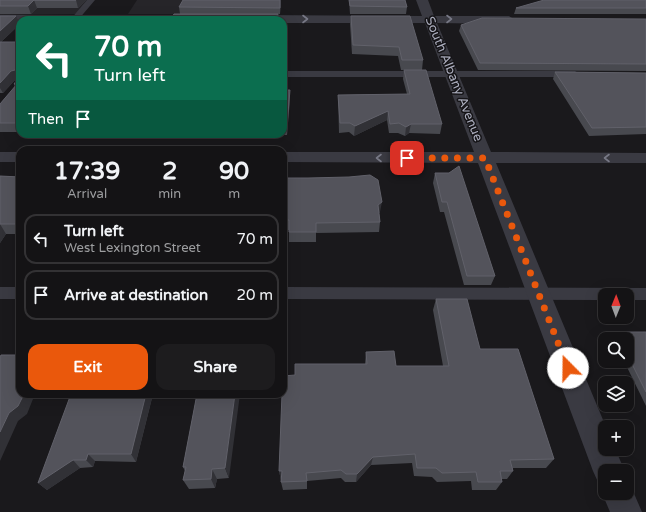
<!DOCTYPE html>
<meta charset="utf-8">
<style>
:root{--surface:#141315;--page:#1d1c1e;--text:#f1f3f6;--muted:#9d9ea0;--line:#333234;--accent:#ea580c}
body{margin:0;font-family:"Varela Round",sans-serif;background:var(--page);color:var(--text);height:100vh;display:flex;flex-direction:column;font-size:15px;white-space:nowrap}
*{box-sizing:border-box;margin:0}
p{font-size:13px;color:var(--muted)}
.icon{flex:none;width:22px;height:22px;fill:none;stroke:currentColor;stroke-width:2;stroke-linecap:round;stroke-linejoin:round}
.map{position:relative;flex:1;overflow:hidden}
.details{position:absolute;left:16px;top:146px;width:271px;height:252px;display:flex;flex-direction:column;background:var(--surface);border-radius:12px;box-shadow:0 4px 16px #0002,0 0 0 1px var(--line)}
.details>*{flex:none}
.top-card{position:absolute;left:16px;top:16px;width:271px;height:122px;border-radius:12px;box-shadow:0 4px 16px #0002,0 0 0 1px var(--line);background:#0b6e4f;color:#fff;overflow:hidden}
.needle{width:26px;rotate:1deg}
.buttons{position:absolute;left:598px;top:288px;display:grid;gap:8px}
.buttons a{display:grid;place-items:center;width:36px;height:36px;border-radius:8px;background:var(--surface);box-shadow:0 4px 16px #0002,0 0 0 1px var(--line);font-size:20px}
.pin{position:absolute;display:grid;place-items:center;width:34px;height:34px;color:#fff;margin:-17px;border-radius:8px;box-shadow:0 2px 6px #0006}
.me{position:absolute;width:44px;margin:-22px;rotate:338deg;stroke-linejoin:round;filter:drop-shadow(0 0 3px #0008)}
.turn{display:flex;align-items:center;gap:14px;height:84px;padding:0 12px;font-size:18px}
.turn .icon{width:52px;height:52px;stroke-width:2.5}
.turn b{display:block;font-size:28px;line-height:34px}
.then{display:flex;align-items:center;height:38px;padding:0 12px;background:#0003;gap:8px;font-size:15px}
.eta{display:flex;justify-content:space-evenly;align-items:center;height:68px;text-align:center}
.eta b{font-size:24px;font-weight:800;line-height:28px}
.action{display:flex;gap:8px;margin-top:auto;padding:8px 12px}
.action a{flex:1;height:46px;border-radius:12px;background:var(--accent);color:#fff;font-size:16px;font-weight:800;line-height:46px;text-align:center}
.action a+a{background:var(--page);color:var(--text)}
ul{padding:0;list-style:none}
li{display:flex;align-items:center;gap:12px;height:50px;margin:0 8px 6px;padding:0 4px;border:2px solid var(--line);border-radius:12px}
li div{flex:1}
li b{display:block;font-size:15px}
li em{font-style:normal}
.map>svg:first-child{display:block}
</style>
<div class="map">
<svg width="646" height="512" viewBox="0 0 646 512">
<rect width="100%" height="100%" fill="#1a191c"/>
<path fill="#262529" d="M0,0H91L79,14L0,15Z
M137,0H187L180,14H128Z"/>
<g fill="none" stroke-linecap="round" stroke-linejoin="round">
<path fill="#3a3a42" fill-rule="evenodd" d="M87,0H95L78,20H70Z
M283,71H575L580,74L575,77H283Z
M0,287H20V299H0Z
M283,287L646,288V300H627V295H605V300L283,299Z"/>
<path fill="#3a3a42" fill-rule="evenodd" d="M416,0H428L434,16H509L515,20L509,24L437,23L491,152L646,153V163H496L606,427L605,449H615L625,471H605V485L598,482L593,471L478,163L283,162V152H474L425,23H283V20L243,19L249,15L422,16Z
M0,15H201L207,19L20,20V23H0Z
M0,152H20V162H0Z
M627,481L629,482L642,512H610L602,493L605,486V493H627Z"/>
</g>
<path fill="#48494f" d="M0,0H86L78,8H37L31,14H0Z
M281,0L280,14H180L179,7Z
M349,0H405L407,7L406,14H350Z
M646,0V14H514L516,8Z
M0,16L20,24L1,42H20V132H0V104L15,87L14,84L17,79L15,80L3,93H0Z
M351,16L423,60L422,70H401L398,56L352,54L350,24Z
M646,19V71L478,70L459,31L461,25Z
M404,70L442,124L440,134L409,133L405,136L398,133H389L387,120L354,136L349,132L339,133L338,95L407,94L403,79Z
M555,72L646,73V134L589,136L553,79Z
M283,90H290V99L287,135H165V134H283Z
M435,173L495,276L491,285H464L444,212H440L433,183Z
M283,175L287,178L380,212L379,213L380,222L379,232L316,233V242H289V230H283Z
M0,176L20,177V234H6L0,243Z
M436,299L480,349L554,459L546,468H513V471L507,479H502V482L496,490H472L471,481L437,482L432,477L414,476L412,463L371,465L356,482H345L341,478L307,481V489L283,490L281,482V479V480L279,471L295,375L365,364L366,352L396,366H443L433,310Z
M616,332H646V406L624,361H627V339H613L612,337Z
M153,394L136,462L95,461L93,467L80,468L47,490L38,483Z
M197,394L229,478L217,479L215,488L189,489L183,480L185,471L183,467Z"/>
<path fill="#313136" d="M34,0L37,8L31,14L28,6Z
M76,0H86L78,8Z
M280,0H281L280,14Z
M16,16L20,24L0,43V31Z
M15,70L20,79L15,80L3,93L0,88V83L11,71Z
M290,90V99L287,135V125Z
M388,111L387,120L354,136L355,126Z
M411,124L409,133L405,136L406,127Z
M382,202L380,212L377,215L378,205Z
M0,224L6,234L0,243Z
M24,394H35L27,414L18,421L0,461V432L9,413Z
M146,394H153L136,462L131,454Z
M235,394H240L229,478L225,468Z
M88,454L95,461L93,467L86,460Z
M373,457L371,465L356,482L357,474Z
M73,460L80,468L47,490L38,483Z
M212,469L217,479L215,488L211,479Z
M279,471H282L284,479L281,480Z"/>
<path fill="#53535b" stroke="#61616a" d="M0,0H76H34L28,6H0Z
M183,0H280V8L179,7Z
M349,0H405L407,7L350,6Z
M544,0H646V8H516Z
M174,14H278L277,20H170Z
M0,16H16L0,31Z
M351,16H410L423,60H402L399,47L353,45Z
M482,18L646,19V64L480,63L461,25Z
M0,42H20V123H0V104L17,84H14L17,80V71L15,70L11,71L0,83Z
M404,70H426L442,124H411L406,127L399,123L390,124L388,111L355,126L350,123H340L338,95L410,94Z
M555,72L646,73V127L592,128Z
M283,90H290L287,125H283Z
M459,166L495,276H467L447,202H442L435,173H449Z
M283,175L287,178H308L349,177L370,175L378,180L382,202L378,205L380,222L316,223V232H289V220H283Z
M0,176L20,177V224H0Z
M436,299H467L480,349H518L554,459L510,460L513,471H500L502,482H478L476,472L442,473L436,468H417L415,454L373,457L357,474H346L341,470L306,473L307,481L281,482L282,471H279L282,394H283V376L295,375V364H367L366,352L394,351L396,366H449Z
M616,332H646V392L627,354V339H620Z
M1,355H20V394H24L18,406L9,413L0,432V357Z
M71,394H146L131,454H88L86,460H73L38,483Z
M197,394H235L225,468L212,469L211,479L183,480L186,467H183Z"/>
<defs><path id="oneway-chevron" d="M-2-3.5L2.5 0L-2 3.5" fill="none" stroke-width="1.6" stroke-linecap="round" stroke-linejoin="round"/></defs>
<g stroke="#787986">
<use href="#oneway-chevron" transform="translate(305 19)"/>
<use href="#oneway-chevron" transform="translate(449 19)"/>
<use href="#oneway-chevron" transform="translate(379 158) rotate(-180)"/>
<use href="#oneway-chevron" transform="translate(607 158) rotate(-180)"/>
</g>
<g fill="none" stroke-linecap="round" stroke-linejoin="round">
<path stroke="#ea580c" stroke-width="7" stroke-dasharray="0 12.6" d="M407,158H485L568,368"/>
</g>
<g text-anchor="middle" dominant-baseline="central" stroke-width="3" stroke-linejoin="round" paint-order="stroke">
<g font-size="13" fill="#abadbd" stroke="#151417">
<text transform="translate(454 79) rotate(68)">South Albany Avenue</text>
</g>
</g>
</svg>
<div class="buttons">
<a><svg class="needle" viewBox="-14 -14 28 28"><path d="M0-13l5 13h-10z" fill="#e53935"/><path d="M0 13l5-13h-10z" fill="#9d9ea0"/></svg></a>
<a><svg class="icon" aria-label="search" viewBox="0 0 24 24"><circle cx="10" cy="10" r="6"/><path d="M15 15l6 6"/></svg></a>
<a><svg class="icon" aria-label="layers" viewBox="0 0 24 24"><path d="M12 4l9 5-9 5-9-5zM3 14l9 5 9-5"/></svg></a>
<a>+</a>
<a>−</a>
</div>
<div class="pin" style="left:407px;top:158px;background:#d93025"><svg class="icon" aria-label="arrive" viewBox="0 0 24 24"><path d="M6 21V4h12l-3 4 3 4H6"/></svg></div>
<svg class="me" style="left:568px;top:368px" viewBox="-20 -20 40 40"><circle r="19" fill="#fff"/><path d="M0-13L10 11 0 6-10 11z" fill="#ea580c"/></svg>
<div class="top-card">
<div class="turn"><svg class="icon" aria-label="left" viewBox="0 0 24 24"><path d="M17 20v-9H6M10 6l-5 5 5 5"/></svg><div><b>70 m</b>Turn left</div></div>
<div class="then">Then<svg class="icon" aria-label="arrive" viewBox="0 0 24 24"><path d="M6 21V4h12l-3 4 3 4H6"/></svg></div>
</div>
<section class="details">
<div class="eta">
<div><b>17:39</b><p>Arrival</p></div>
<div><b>2</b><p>min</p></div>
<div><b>90</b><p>m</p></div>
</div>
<ul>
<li><svg class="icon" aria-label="left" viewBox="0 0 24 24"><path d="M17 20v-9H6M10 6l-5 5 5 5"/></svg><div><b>Turn left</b><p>West Lexington Street</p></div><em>70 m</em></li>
<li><svg class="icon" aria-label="arrive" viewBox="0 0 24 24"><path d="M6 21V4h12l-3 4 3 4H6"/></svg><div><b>Arrive at destination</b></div><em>20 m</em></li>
</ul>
<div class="action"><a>Exit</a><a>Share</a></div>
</section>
</div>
